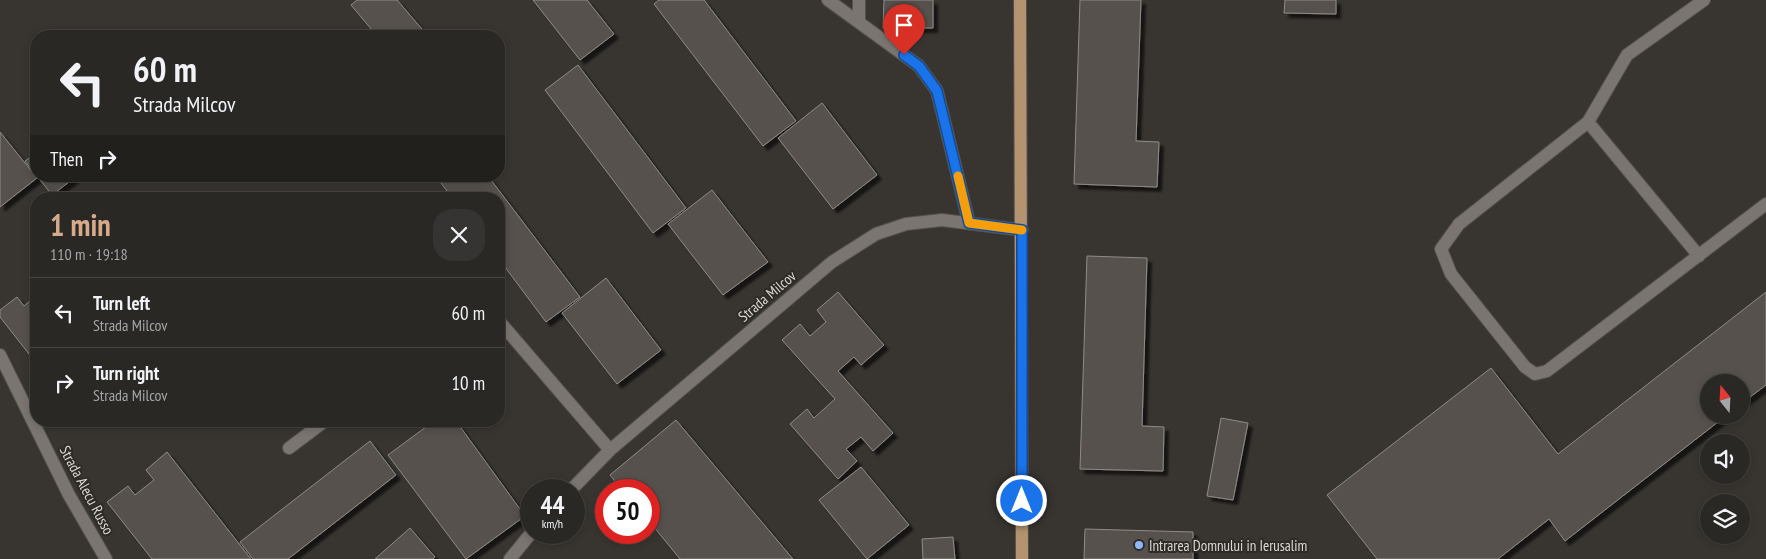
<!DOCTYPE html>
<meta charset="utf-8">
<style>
:root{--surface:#2a2825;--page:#363432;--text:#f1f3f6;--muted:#a5a6a7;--line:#464442;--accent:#d6ab8b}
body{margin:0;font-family:"PT Sans Narrow",sans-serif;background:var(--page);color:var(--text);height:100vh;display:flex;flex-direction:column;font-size:19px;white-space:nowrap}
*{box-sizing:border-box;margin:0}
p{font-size:16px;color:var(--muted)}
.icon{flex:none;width:28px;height:28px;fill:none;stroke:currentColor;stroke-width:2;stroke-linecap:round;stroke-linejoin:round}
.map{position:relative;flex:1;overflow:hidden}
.sheet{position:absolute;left:30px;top:192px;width:475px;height:235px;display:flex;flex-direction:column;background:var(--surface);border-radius:20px;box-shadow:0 2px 8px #0003,0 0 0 1px var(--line)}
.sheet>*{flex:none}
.banner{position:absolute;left:30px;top:30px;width:475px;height:152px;border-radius:20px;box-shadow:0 2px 8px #0003,0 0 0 1px var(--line);background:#2a2825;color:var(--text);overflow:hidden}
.needle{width:32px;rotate:342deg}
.fabs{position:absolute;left:1700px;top:374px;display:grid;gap:10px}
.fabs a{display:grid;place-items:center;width:50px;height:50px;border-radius:50%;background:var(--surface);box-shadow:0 2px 8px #0003,0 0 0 1px var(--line);font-size:25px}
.speed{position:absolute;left:520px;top:479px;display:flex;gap:10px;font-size:25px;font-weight:700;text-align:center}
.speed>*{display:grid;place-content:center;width:65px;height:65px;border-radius:50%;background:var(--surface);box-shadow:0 2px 8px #0003,0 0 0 1px var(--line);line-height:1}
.speed small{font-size:12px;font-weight:400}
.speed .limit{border:8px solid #d22;background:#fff;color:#111}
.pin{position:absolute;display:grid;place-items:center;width:42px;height:42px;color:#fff;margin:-51px -21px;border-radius:50% 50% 50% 0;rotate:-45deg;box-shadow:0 0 5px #0007}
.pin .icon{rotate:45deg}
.me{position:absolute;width:55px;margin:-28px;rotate:0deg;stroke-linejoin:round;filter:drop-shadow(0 0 4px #0008)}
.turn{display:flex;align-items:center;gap:18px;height:105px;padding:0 20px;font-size:22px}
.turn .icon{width:65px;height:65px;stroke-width:2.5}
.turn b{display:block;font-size:35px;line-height:42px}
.then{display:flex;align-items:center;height:48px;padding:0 20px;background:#0003;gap:10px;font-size:19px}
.round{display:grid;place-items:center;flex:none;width:52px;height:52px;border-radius:20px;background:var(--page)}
.head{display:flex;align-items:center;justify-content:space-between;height:85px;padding:0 20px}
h1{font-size:30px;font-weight:600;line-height:38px;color:var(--accent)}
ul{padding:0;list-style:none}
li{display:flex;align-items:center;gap:15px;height:70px;padding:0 20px;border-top:1px solid var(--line)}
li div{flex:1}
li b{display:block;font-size:19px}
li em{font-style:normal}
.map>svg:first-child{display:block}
</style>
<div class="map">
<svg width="1766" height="559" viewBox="0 0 1766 559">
<defs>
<filter id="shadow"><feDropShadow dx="4.5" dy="4.5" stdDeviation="1" flood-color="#0009"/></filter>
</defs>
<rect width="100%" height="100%" fill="#383531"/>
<path fill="#56514d" stroke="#8f8b86" filter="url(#shadow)" d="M357,0H397L428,36H377L351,5Z
M533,0H587L614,34L580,60Z
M659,0H704L796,121L763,146L654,4Z
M884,0H933V28H883Z
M1080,0H1141L1136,141L1159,142L1157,187L1074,184Z
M1285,0H1336V14L1284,13Z
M578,65L686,208L653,233L545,90Z
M822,103L877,175L833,209L778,138Z
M0,132L37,178L0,207Z
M36,153V175L25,161Z
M37,176H77L52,195Z
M441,176H488L580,297L546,322L499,259V199H453L438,179Z
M712,190L768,262L723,295L668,224Z
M1087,256L1147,258L1142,426L1164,427L1163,471L1080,469Z
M606,278L661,350L617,384L562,313Z
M838,292L884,345L861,365L854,357L838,371L893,433L873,451L861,437L846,449L857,461L838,479L790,424L807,409L814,418L835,399L782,340L800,324L810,336L826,322L817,310Z
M1766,292V385L1741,404V382H1709V415H1727L1565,541L1549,519L1498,559H1377L1327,495L1491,368L1558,454Z
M36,296V363L0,317V310L17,297L24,306Z
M1221,418L1248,423L1233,500L1207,496Z
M676,420L793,559H680L649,521V490H622L610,475Z
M434,421H456L525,516L466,559L388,455Z
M370,441L396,475L288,559H253L240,542Z
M167,452L251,559H152L107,502L128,486L135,495L154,480L146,470Z
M861,467L909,525L867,559L819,500Z
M410,528L435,557L433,559H375Z
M1085,529L1193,532V559H1084Z
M953,537L955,559H923L922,539Z"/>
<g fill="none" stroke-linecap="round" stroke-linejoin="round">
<g stroke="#54514e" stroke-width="14">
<path id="minor" d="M828,0L919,66L937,91L969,223
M1704,0L1627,55L1588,122L1459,224L1441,249L1451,274L1525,367L1535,374L1547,371L1766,204
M859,22V0
M1588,122L1699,256
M499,321L610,450
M0,355L69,495L106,559
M289,448L325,421
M571,490L610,450L832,262L876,234L906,224L942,220L1022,230
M510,559L532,532"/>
</g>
<g stroke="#54514e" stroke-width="14">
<path id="major" d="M1020,0L1022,559"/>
</g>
<use href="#minor" stroke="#7a7571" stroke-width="12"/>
<use href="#major" stroke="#b49370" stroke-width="12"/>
</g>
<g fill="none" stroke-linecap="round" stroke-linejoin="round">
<g stroke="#114b97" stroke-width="12">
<path id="route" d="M904,55L919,66L937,91L969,223L1022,230V501"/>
</g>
<use href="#route" stroke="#1a73e8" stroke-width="9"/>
<path stroke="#f59e0b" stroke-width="9" d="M958,176L969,223L1022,230"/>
</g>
<circle fill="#8db9fc" stroke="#2e2b27" stroke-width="2" cx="1139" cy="545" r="5"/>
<g text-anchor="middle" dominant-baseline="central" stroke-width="4" stroke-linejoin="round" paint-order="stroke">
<g font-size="15" fill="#dbd9d6" stroke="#2e2b27">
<text transform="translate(767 296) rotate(-40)">Strada Milcov</text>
<text transform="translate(87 490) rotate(62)">Strada Alecu Russo</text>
</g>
<g font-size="15" fill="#dbd9d6" stroke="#2e2b27" text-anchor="start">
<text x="1149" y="545">Intrarea Domnului in Ierusalim</text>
</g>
</g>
</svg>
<div class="fabs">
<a><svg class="needle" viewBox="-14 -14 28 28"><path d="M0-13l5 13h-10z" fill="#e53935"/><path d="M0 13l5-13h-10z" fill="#a5a6a7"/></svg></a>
<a><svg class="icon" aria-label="sound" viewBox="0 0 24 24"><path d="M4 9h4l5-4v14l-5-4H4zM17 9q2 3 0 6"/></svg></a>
<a><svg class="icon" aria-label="layers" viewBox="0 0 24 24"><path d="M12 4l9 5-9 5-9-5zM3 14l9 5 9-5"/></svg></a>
</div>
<div class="speed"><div>44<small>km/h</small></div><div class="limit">50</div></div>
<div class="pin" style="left:904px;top:55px;background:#d93025"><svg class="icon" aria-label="arrive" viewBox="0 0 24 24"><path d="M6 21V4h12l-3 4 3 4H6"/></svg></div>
<svg class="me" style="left:1022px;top:501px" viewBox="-20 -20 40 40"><circle r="17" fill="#1a73e8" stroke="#fff" stroke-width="3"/><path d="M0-11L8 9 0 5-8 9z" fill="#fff"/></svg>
<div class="banner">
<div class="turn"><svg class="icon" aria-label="left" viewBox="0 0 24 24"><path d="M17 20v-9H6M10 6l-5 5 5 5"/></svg><div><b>60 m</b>Strada Milcov</div></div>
<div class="then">Then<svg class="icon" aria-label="right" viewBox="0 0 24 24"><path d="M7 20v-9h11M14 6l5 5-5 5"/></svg></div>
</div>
<section class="sheet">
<div class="head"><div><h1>1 min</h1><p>110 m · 19:18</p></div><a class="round"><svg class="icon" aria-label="close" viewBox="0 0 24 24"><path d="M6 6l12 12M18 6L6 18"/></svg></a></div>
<ul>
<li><svg class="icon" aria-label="left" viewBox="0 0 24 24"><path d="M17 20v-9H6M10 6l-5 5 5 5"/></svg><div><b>Turn left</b><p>Strada Milcov</p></div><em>60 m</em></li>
<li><svg class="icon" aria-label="right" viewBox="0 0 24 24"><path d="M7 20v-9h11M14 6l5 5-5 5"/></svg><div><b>Turn right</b><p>Strada Milcov</p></div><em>10 m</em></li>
</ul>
</section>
</div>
